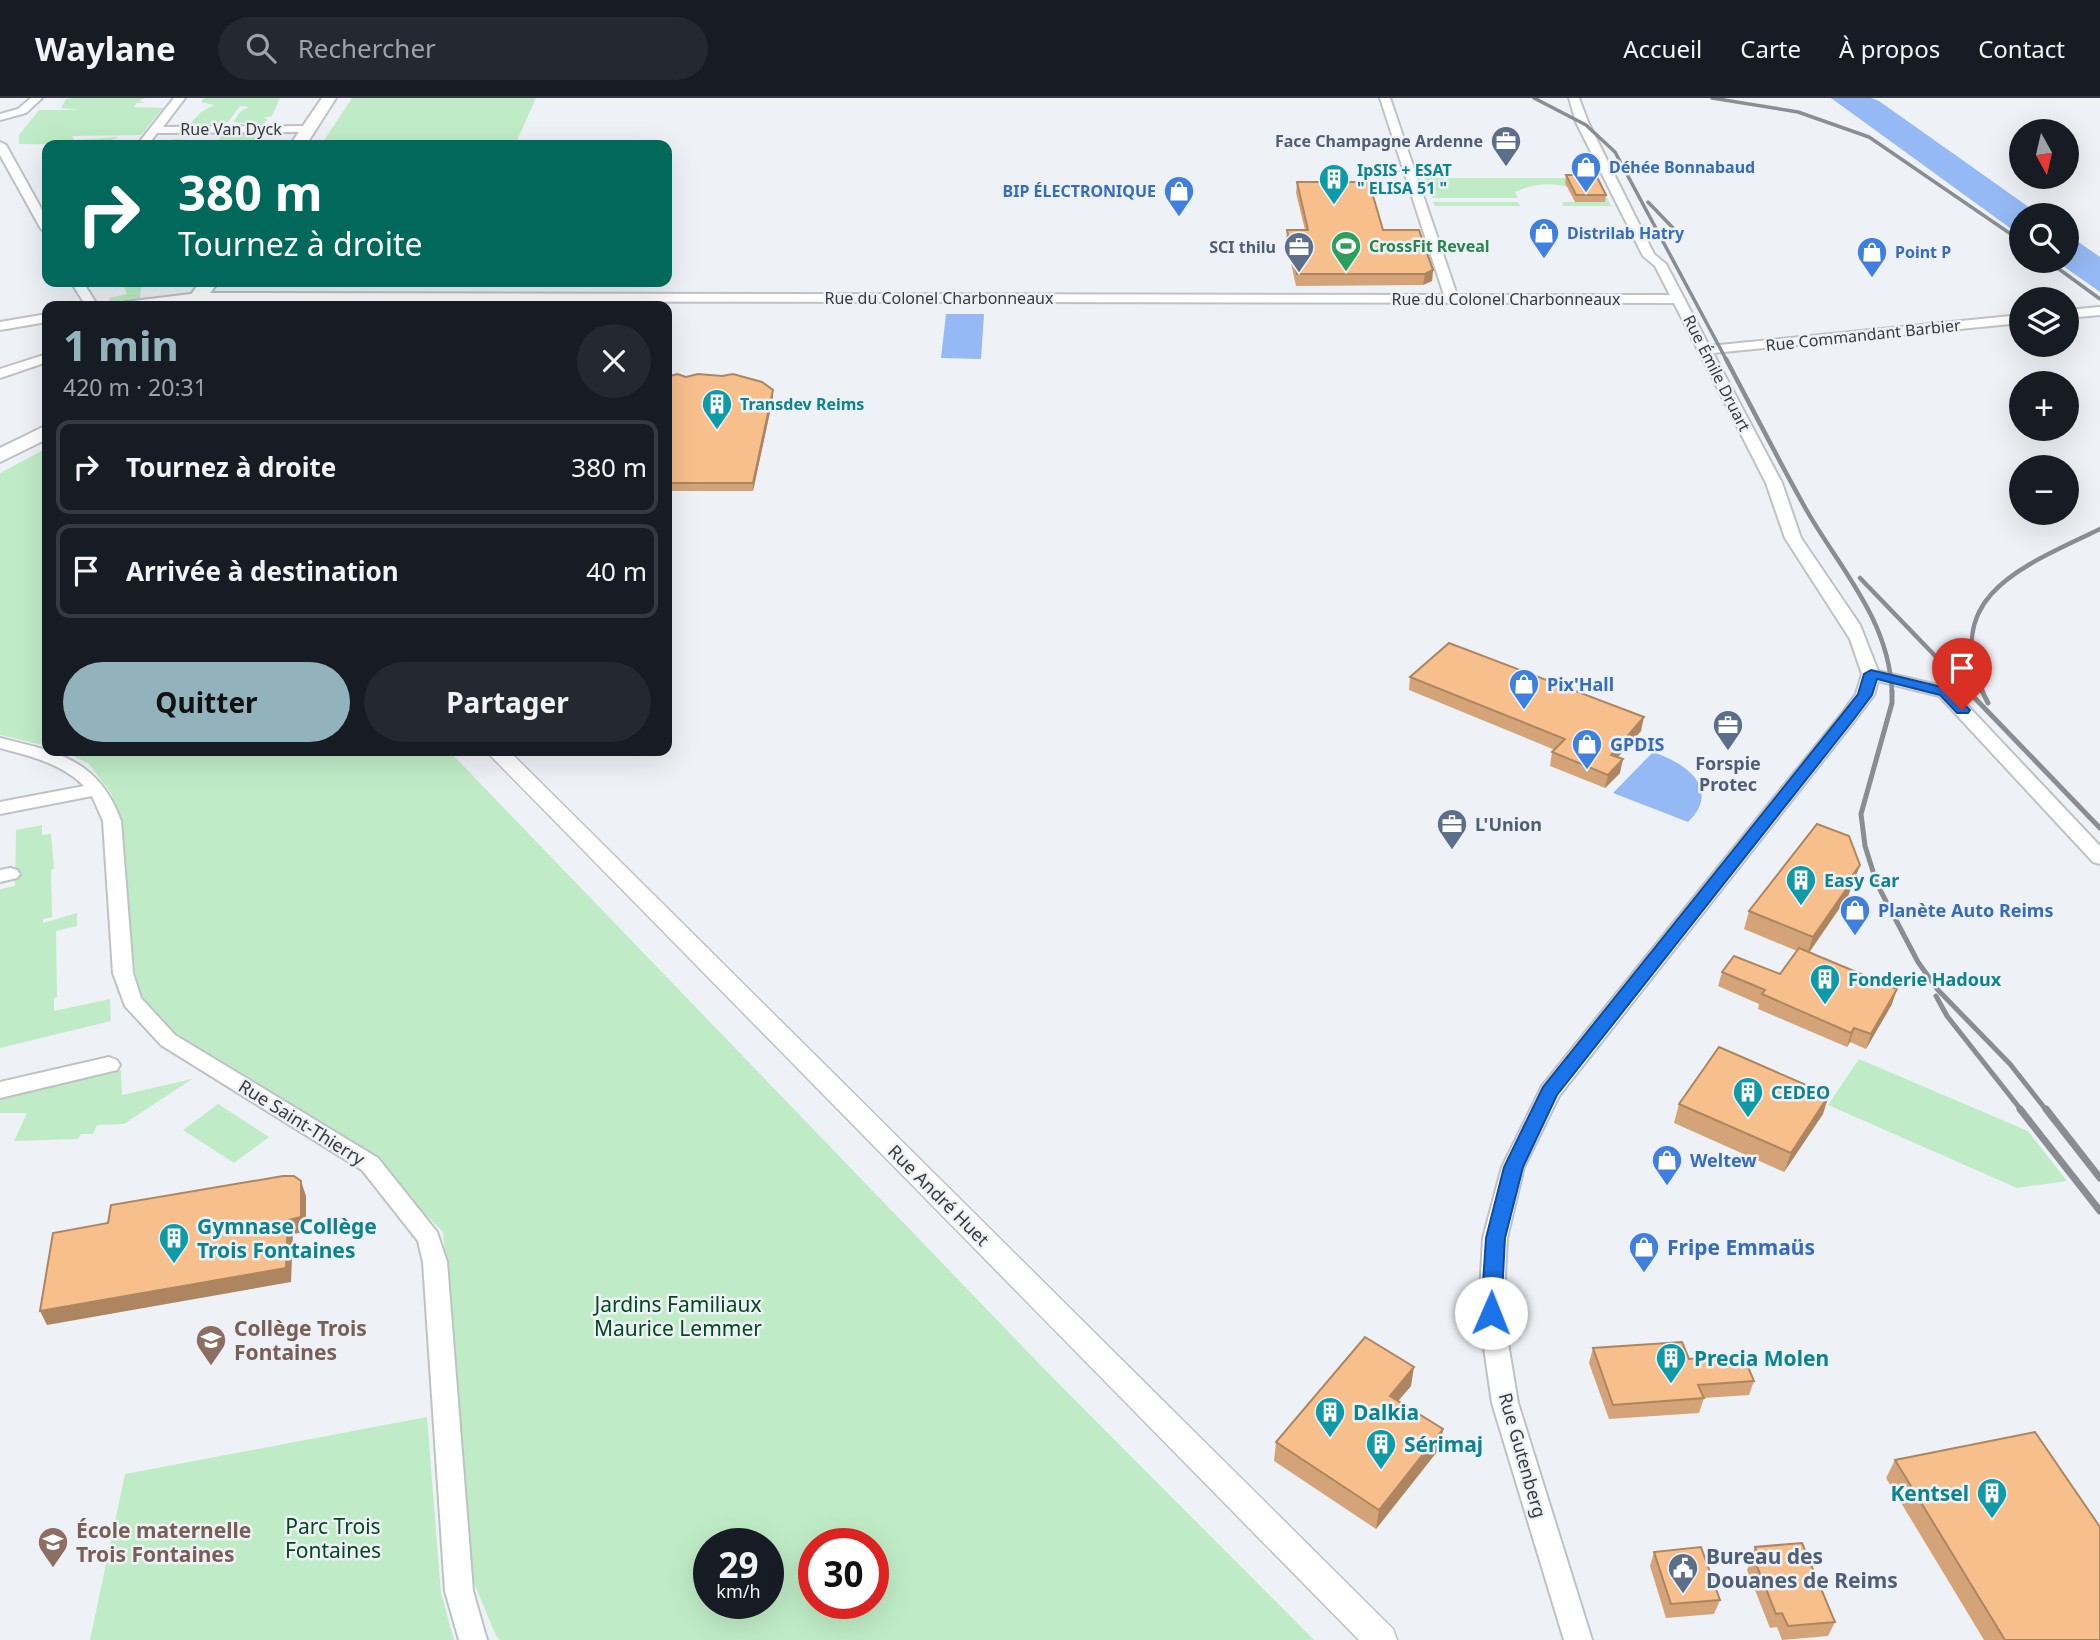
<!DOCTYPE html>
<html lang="fr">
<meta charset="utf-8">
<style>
:root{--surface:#171b24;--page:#242831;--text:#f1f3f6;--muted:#9ea1a6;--line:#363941;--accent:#93b3bc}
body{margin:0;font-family:"Noto Sans",sans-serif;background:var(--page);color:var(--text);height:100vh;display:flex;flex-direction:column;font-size:26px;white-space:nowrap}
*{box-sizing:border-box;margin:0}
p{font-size:23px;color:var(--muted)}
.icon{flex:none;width:38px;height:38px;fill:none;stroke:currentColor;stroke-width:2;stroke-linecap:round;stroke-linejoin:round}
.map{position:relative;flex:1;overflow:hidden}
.drawer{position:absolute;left:42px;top:203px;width:630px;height:455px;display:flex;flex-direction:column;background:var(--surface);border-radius:14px;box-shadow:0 7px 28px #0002}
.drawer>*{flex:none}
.banner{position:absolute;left:42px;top:42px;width:630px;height:147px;border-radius:14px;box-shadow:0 7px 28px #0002;background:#00695c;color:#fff;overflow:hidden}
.needle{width:46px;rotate:172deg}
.controls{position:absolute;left:2009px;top:21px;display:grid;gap:14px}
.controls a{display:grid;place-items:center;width:70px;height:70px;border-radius:50%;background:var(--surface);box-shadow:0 7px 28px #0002;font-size:35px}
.speed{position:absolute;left:693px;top:1430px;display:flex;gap:14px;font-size:35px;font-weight:700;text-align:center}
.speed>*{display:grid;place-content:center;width:91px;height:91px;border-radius:50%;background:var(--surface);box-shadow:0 7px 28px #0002;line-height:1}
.speed small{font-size:18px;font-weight:400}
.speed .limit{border:10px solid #d22;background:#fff;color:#111}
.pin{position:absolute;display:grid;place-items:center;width:60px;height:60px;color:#fff;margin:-72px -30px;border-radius:50% 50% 50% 0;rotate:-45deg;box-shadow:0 0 7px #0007}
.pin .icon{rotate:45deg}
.me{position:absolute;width:77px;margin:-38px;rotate:1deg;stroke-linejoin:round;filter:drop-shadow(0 0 5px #0008)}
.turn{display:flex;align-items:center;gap:24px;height:147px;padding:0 21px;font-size:32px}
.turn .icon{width:91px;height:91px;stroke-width:2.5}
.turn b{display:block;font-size:49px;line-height:60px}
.round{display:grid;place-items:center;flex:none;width:74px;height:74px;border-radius:37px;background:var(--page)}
.headline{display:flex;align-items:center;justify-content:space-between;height:119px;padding:0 21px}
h1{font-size:42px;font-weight:700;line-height:52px;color:var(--accent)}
.button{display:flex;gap:14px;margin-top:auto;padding:14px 21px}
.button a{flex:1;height:80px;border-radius:42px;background:var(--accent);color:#111;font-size:28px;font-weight:700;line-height:80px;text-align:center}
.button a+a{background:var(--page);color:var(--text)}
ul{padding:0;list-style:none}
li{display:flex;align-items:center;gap:21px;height:94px;margin:0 14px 10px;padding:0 7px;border:4px solid var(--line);border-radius:14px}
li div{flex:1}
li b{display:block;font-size:26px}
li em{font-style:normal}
header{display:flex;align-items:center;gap:42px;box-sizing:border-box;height:98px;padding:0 35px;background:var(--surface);border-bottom:2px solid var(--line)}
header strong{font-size:33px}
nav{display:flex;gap:38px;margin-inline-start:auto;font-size:24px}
.search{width:490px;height:63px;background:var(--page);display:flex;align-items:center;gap:18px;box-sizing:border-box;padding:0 24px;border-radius:38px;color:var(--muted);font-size:26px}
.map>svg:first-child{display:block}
</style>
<header>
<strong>Waylane</strong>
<div class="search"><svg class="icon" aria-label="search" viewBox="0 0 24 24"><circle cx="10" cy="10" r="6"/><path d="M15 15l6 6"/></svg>Rechercher</div>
<nav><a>Accueil</a><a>Carte</a><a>À propos</a><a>Contact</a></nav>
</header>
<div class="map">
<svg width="2100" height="1542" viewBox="0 0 2100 1542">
<rect width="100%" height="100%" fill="#eef2f7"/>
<path fill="#bfecc6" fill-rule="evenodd" d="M72,0H145L139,3L145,5H137L134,9L163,10L141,37L72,38L74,42L119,39L110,43L115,44L111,47L19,46V37L39,12H78L61,10L66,1Z
M204,0H280L272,18L263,20L268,21L263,27L233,24L241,13L249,9L240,8L228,24L188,28L201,14L214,7L201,4Z
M352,0H536L515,47H321Z
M226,34H254L257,36L254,39L258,40L250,44L254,45L252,47H168L173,41L216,44Z
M1424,80H1598L1611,108H1435L1433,104H1518L1520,108H1563L1562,104H1605C1573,89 1550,78 1515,94L1518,100H1432Z
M125,184H164L141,188L140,201L110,204L109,200L127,196L122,185Z
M241,184H543L540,188H238Z
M47,350V648L0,637V375Z
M64,653H449L1052,1279L1314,1542H500L496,1538L474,1485L443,1134L354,1046L189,948L165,928L137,891L120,732L112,697L89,666ZM709,1446H768V1505H709ZM814,1446H873V1505H814Z
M42,727V737L51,736L54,771L51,772L52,819L43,821V825L77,815V828L56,833L57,899L54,900V913L110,901L111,923L0,950V791L15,788L16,732Z
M1859,961L2028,1033L2067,1083L2017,1090L1828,1007Z
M112,971L121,973L122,997L192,981L124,1026L97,1027L93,1036H81L78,1041L14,1043L27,1015H0V996Z
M218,1006L269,1039L234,1065L183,1032Z
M427,1319L441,1495L454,1542H90L125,1376Z"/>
<path fill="#95b9f4" d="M1831,0H1871L1879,3L2040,117H2021V138Z
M2067,136L2100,159V194L2056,163H2067Z
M946,216H984L981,261L941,260Z
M1653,654C1686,665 1722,691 1688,724L1613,695Z"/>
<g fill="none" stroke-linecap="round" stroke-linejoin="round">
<g stroke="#bec2c6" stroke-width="4">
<path id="minor" d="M31,0H42L26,15L0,22V16L18,11Z
M174,0H185L163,29L309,28L315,31L309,34L157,35L148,47H137Z
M1380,0H1390L1457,197H1670L1655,168L1643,158L1576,24L1569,0H1579L1588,24L1654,156L1666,166L1709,248L2021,217V225L1713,255L1782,385L1801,440L1860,527L1878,573L1951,590L2100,748V766L2093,764L1939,598L1878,583L1874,597L1855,622L1559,998L1524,1069L1507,1140L1503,1215L1518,1305L1592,1542H1564L1492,1305L1479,1215L1483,1140L1502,1069L1542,988L1843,614L1856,596L1862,576L1850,541L1785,440L1766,385L1674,205L199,203L155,208H118L125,204L199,195L1444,197Z
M0,44L6,47L47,121V135L41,131L0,57Z
M71,184H83L98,208H86Z
M2100,209V217L2067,220V212Z
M47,216V224L0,232V224Z
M47,256V264L0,280V271Z
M0,640C58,654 99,662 121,723L133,875L141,900L175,937L378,1060L437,1134L447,1164L473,1493L487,1542H459L445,1493L423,1164L418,1143L362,1072L161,947L125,908L113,875L103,723L92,698L0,716V704L84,688C61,665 30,658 0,650Z
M10,770L17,772L20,776L17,780L0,784V772Z
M109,959L117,962L120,967L117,972L0,1000V984Z"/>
</g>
<g stroke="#bec2c6" stroke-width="3">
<path id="tertiary" d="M486,653H509L1393,1531L1397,1542H1359Z"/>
</g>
<g stroke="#bec2c6" stroke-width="4">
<path id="secondary" d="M322,0H336L306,47H290Z
M200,184H218L201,208H183Z
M47,327V341L0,364V350Z"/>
</g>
<use href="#minor" fill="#fff" fill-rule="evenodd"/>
<use href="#tertiary" fill="#fff" fill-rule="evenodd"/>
<use href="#secondary" fill="#fff" fill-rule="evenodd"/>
<path stroke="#8a8d91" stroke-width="3.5" d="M1534,0L1586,27L1615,54L1727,263
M1712,0L1798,14L1869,39L2021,143
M1648,104L1673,130
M2048,163L2100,201"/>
<path stroke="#8a8d91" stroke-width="4.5" d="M1726,261C1753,312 1779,363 1807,413C1841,472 1889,522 1892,594
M1860,480L1970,594
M1983,594C1940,496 2027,467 2100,431"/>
<path stroke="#8a8d91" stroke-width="5" d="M1892,593V605L1861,716L1865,748L1877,786L1918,864L1938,892L2010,966L2047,1013
M1968,593L2100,730
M1982,593L1988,605
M1936,898L1947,918L2022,1013"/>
<path stroke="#8a8d91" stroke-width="7" d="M2020,1011L2100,1113
M2046,1011L2100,1080"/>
</g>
<path fill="#d4a478" d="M1566,77L1606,97L1605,104H1575L1565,85Z
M1297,84L1383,132L1433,172L1432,183L1423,187L1296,188L1286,143L1287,132H1305L1296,95Z
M667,279L773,292V300L753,393H667Z
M1410,579L1641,633L1618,659L1620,675L1605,690L1550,668L1552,654L1555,652L1409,592Z
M1860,767L1848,798L1809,855L1892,906L1866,951L1850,944L1847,949L1758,911L1759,906L1718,888L1722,874L1780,876L1797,853L1744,831L1749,813Z
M1679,1006L1823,1016L1784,1074L1674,1025Z
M1593,1250L1689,1261L1754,1283L1749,1297L1704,1300L1699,1315L1609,1321L1589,1265Z
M1411,1288L1398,1303L1443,1331L1440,1350L1376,1431L1274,1363L1276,1344Z
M1895,1362L2100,1542H1984L1886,1380Z
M1755,1449L1835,1524L1828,1538L1782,1542L1777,1529L1770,1530L1747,1472L1750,1465L1749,1463Z
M1654,1454L1720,1502L1714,1516L1666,1520L1650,1468Z"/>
<path fill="#ad8661" d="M1433,172L1432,183L1423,187L1425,176Z
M773,292V300L753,393V385Z
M1644,619L1641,633L1608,670L1611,657Z
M1623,661L1620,675L1605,690L1608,677Z
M1860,767L1848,798L1807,857L1813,839Z
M1897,891L1892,906L1866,951L1871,936Z
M1854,930L1850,944L1847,949L1851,935Z
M1829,997L1823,1016L1784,1074L1791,1055Z
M301,1083L306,1098V1134L293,1136L291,1184L47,1227L40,1213L288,1122Z
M1414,1269L1411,1288L1386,1317L1390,1298Z
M1443,1331L1440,1350L1376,1431L1379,1412Z"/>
<path fill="#f7bf8b" stroke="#ad8661" stroke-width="2" d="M1566,77H1596L1606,97H1576Z
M1297,84H1369L1383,132H1419L1433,172L1425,176H1297L1287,132H1308Z
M677,276L686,279L698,276L722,278L733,276L762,284L773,292L753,385H667V279Z
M1449,545L1644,619L1611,657L1623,661L1608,677L1552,654L1565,641L1410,579Z
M1817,726L1849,738L1860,767L1852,778L1854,780L1813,839L1749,813Z
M1799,850L1897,891L1871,936L1854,930L1851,935L1762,896L1765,892L1722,874L1734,858L1780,876Z
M1719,949L1829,997L1791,1055L1679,1006Z
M283,1078H294L301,1083V1119L288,1122L286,1170L40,1213L53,1135L108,1125L111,1107Z
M1365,1239L1414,1269L1390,1298L1443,1331L1379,1412L1276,1344Z
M1682,1244L1689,1261L1743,1257L1754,1283L1698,1287L1704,1300L1613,1307L1593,1250Z
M2035,1334L2100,1429V1542H2005L1895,1362Z
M1802,1445L1835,1524L1788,1528L1782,1515L1776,1516L1753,1458L1758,1457L1755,1449Z
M1701,1449L1720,1502L1671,1506L1654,1454Z"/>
<path fill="#1a73e8" stroke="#114b97" stroke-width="2" d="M1871,572L1950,591L1970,612L1968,615H1957L1940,597L1877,581L1872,597L1854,621L1557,997L1523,1069L1505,1140L1501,1215L1498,1221H1484L1481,1215L1486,1140L1504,1069L1543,989L1844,614L1858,596L1864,576Z"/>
<defs>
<g id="office-pin" transform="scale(1.575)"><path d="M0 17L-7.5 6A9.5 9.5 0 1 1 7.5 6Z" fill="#5c6f8a" stroke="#eef2f7"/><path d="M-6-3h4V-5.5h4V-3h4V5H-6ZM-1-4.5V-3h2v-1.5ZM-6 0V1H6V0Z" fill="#fff"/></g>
<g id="shop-pin" transform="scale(1.575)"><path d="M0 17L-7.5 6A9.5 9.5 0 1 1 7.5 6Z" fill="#3f7fe0" stroke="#eef2f7"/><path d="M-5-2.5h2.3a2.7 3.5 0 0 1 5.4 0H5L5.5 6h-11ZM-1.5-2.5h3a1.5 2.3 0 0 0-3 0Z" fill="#fff"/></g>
<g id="building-pin" transform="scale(1.575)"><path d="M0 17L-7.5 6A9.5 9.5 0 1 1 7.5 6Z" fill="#0f9aa8" stroke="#eef2f7"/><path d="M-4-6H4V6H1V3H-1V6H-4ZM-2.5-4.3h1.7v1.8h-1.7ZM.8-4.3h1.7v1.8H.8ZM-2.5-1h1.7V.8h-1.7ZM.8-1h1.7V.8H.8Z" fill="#fff"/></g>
<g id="stadium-pin" transform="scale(1.575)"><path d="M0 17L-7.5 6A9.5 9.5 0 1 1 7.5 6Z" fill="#2e9e5b" stroke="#eef2f7"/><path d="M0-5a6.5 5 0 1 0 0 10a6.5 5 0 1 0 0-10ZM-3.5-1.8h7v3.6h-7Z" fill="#fff"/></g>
<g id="school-pin" transform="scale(1.575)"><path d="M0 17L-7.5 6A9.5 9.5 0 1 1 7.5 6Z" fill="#8d6e63" stroke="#eef2f7"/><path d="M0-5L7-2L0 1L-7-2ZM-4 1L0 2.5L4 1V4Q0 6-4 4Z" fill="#fff"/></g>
<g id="civic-pin" transform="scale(1.575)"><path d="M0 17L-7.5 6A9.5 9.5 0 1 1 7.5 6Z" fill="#5c6f8a" stroke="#eef2f7"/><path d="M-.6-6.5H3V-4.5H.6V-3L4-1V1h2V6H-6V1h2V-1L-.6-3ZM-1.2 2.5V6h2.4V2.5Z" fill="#fff"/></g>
</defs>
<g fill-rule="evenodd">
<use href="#office-pin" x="1506" y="43"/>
<use href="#shop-pin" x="1586" y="69"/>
<use href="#building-pin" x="1334" y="81"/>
<use href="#shop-pin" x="1179" y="93"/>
<use href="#shop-pin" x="1544" y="135"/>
<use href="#stadium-pin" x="1346" y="148"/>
<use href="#office-pin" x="1299" y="149"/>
<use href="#shop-pin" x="1872" y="154"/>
<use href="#building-pin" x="717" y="306"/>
<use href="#shop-pin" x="1524" y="586"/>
<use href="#office-pin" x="1728" y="627"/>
<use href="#shop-pin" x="1587" y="646"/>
<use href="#office-pin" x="1452" y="726"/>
<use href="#building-pin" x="1801" y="782"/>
<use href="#shop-pin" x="1855" y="812"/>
<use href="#building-pin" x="1825" y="881"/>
<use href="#building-pin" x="1748" y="994"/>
<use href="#shop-pin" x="1667" y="1062"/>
<use href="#building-pin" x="174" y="1140"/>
<use href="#shop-pin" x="1644" y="1149"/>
<use href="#school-pin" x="211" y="1242"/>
<use href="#building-pin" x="1671" y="1260"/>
<use href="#building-pin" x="1330" y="1314"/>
<use href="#building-pin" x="1381" y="1346"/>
<use href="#building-pin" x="1992" y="1395"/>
<use href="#school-pin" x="53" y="1444"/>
<use href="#civic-pin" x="1683" y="1470"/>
</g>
<g text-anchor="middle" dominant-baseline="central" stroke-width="5" stroke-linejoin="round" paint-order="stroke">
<g font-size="16" fill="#383a3c" stroke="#eef2f7">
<text x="231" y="31">Rue Van Dyck</text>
<text x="939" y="200">Rue du Colonel Charbonneaux</text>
<text x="1506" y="201">Rue du Colonel Charbonneaux</text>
<text transform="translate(1863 237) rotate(-6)">Rue Commandant Barbier</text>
<text transform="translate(1717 275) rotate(63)">Rue Émile Druart</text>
</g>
<g font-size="16" font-weight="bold" fill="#4e5e75" stroke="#eef2f7" text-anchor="end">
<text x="1483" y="43">Face Champagne Ardenne</text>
<text x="1276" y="149">SCI thilu</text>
</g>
<g font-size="16" font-weight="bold" fill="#366cbe" stroke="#eef2f7" text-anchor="start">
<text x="1609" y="69">Déhée Bonnabaud</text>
<text x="1156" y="93" text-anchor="end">BIP ÉLECTRONIQUE</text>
<text x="1567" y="135">Distrilab Hatry</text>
<text x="1895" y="154">Point P</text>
</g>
<g font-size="16" font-weight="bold" fill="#0d838f" stroke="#eef2f7" text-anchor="start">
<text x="1357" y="72">IpSIS + ESAT<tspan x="1357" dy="18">" ELISA 51 "</tspan></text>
<text x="740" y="306">Transdev Reims</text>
</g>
<g font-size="16" font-weight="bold" fill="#27864d" stroke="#eef2f7" text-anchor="start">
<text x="1369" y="148">CrossFit Reveal</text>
</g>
<g font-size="18" font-weight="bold" fill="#366cbe" stroke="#eef2f7" text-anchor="start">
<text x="1547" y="586">Pix'Hall</text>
<text x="1610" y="646">GPDIS</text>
<text x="1878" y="812">Planète Auto Reims</text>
<text x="1690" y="1062">Weltew</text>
</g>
<g font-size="18" font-weight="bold" fill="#4e5e75" stroke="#eef2f7">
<text x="1728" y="665">Forspie<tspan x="1728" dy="21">Protec</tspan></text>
<text x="1475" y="726" text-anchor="start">L'Union</text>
</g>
<g font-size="18" font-weight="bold" fill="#0d838f" stroke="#eef2f7" text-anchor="start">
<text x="1824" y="782">Easy Car</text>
<text x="1848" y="881">Fonderie Hadoux</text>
<text x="1771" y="994">CEDEO</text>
</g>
<g font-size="18" fill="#383a3c" stroke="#eef2f7">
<text transform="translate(302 1024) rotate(32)">Rue Saint-Thierry</text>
<text transform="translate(939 1097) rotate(45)">Rue André Huet</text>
<text transform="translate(1523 1357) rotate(74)">Rue Gutenberg</text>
</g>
<g font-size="21" font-weight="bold" fill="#0d838f" stroke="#eef2f7" text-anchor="start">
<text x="197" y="1128">Gymnase Collège<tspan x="197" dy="24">Trois Fontaines</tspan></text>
<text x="1694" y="1260">Precia Molen</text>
<text x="1353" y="1314">Dalkia</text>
<text x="1404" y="1346">Sérimaj</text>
<text x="1969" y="1395" text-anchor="end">Kentsel</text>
</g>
<g font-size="21" font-weight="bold" fill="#366cbe" stroke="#eef2f7" text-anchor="start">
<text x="1667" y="1149">Fripe Emmaüs</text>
</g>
<g font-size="21" fill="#00491d" stroke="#eef2f7">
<text x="678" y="1206">Jardins Familiaux<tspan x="678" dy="24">Maurice Lemmer</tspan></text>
<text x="333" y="1428">Parc Trois<tspan x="333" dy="24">Fontaines</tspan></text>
</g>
<g font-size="21" font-weight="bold" fill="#785e54" stroke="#eef2f7" text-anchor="start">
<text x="234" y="1230">Collège Trois<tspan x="234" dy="24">Fontaines</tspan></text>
<text x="76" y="1432">École maternelle<tspan x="76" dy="24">Trois Fontaines</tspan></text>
</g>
<g font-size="21" font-weight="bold" fill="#4e5e75" stroke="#eef2f7" text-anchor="start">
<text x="1706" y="1458">Bureau des<tspan x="1706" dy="24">Douanes de Reims</tspan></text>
</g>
</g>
</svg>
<div class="controls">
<a><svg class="needle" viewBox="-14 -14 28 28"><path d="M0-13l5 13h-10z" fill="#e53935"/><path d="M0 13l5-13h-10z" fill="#9ea1a6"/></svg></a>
<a><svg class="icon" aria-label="search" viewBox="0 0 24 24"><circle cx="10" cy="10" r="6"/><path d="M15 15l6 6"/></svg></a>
<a><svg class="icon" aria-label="layers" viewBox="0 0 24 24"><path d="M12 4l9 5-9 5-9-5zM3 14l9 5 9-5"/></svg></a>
<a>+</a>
<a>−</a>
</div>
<div class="speed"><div>29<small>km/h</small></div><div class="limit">30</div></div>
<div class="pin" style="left:1962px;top:612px;background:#d93025"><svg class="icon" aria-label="arrive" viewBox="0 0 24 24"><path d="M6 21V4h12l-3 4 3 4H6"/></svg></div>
<svg class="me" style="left:1491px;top:1215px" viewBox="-20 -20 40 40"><circle r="19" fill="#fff"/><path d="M0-13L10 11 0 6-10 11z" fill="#1a73e8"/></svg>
<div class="banner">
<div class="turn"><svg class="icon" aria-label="right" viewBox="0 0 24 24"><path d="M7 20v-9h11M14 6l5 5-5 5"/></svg><div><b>380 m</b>Tournez à droite</div></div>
</div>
<section class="drawer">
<div class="headline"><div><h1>1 min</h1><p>420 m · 20:31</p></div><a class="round"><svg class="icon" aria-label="close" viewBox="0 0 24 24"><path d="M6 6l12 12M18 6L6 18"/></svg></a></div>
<ul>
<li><svg class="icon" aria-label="right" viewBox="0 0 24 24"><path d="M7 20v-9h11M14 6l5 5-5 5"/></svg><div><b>Tournez à droite</b></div><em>380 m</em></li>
<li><svg class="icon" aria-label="arrive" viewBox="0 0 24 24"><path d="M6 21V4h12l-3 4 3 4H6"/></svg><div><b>Arrivée à destination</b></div><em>40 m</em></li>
</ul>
<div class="button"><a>Quitter</a><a>Partager</a></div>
</section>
</div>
